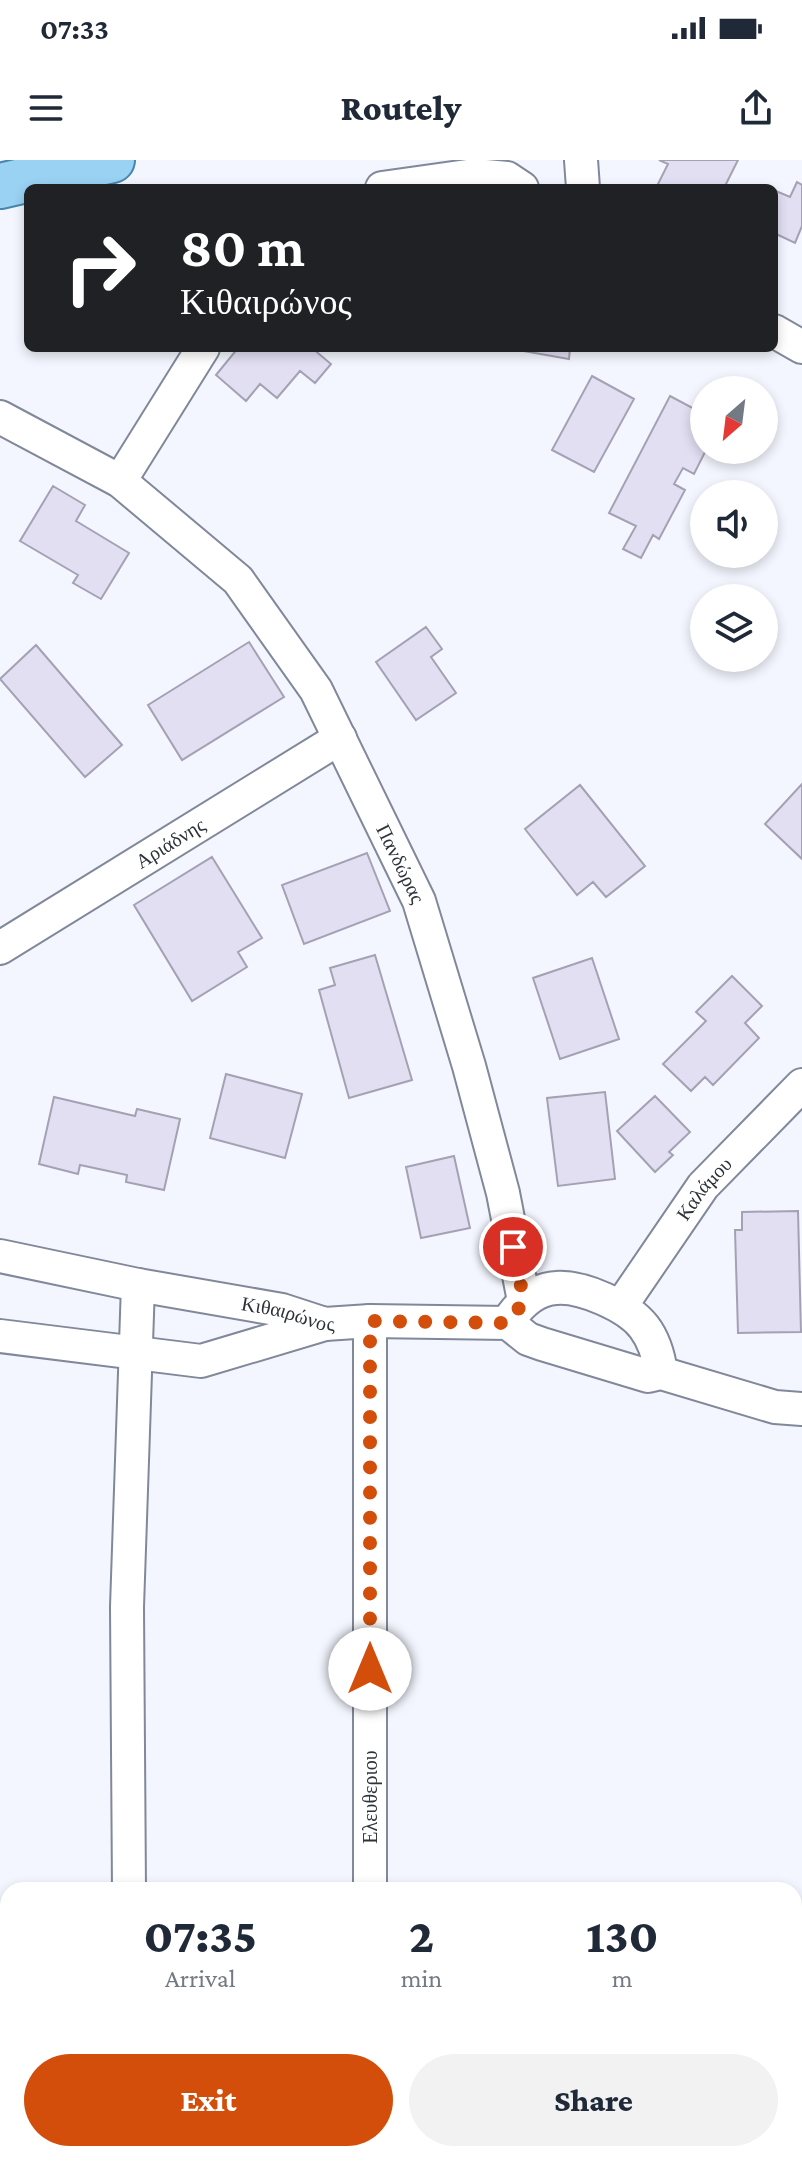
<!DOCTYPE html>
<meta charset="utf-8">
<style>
:root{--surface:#fff;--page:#f2f2f3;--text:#1f2937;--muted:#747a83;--accent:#d34e0a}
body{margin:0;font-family:"Crimson Pro",serif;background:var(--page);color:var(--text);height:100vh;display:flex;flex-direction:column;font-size:30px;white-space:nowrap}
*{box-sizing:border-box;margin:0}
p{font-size:26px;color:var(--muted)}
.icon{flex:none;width:44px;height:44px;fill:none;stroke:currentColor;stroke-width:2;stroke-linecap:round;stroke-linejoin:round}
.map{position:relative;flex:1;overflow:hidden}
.panel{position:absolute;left:0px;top:1722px;width:802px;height:280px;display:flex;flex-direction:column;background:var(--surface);border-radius:24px 24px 0 0;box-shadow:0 4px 12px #0003}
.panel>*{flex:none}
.top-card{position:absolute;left:24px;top:24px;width:754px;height:168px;border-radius:12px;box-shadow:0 4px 12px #0003;background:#202124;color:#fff;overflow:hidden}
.needle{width:52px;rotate:208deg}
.tools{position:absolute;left:690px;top:216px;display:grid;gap:16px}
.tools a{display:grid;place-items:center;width:88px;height:88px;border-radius:50%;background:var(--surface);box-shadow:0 4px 12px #0003;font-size:40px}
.pin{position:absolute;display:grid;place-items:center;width:68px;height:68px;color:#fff;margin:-34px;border:4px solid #fff;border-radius:50%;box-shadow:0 2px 8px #0007}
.me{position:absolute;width:88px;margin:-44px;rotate:0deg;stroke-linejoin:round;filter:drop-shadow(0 0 6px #0008)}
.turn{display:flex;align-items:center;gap:28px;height:168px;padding:0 24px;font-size:36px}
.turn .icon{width:104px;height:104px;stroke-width:2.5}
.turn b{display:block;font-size:56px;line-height:68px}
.eta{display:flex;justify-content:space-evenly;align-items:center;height:136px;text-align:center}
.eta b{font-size:48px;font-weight:800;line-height:56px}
.button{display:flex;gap:16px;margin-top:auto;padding:16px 24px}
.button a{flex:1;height:92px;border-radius:48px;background:var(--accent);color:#fff;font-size:32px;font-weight:800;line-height:92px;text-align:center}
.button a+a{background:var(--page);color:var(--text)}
.status{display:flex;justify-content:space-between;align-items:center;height:56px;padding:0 40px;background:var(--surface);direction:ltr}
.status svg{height:22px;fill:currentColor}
header{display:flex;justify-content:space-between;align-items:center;height:104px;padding:0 24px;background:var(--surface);font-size:36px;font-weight:800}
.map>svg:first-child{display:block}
</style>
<div class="status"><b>07:33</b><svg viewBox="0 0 49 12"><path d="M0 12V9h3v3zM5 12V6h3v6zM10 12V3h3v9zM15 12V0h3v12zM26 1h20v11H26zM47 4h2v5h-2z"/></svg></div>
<header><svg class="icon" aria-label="menu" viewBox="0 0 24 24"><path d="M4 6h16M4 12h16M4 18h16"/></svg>Routely<svg class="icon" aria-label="share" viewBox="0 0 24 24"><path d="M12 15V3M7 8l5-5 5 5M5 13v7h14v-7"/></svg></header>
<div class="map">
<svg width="802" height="2002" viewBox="0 0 802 2002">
<rect width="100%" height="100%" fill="#f3f6fe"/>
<path fill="#e2dff3" stroke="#a4a1b4" stroke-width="2" d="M659,0H738L724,28H656L668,4Z
M797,22L802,25V66L795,83L774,73V35L776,31L790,37Z
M238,188H312L331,204L315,223L300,211L277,238L260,224L246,241L216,215Z
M507,188H570L569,199Z
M592,216L634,239L594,312L552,290Z
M670,236L704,254L706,290L694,314L683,308L674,324L685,330L659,379L653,375L641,398L623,389L636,366L609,353Z
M53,326L85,345L76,361L129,393L101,439L73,423L78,415L20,381Z
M426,467L442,489L431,497L456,533L416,560L376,502Z
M249,482L284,537L182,600L148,545Z
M36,485L122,585L85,617L0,519Z
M802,624V699L765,664Z
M580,625L645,706L606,737L593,722L577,735L525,669Z
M367,693L390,751L304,784L282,725Z
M212,697L262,778L238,792L247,807L192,841L134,745Z
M375,795L412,920L349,938L319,830L335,825L330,808Z
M592,798L619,879L560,899L533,818Z
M732,816L762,846L745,863L759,878L713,925L705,917L691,931L663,904L706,861L696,852Z
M226,914L302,934L285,998L210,978Z
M605,932L615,1019L558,1026L547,938Z
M655,936L690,972L669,992L673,995L655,1012L617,971Z
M54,937L135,956L137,949L180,959L164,1030L126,1022L127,1015L80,1005L78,1014L39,1004Z
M454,996L470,1068L421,1078L406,1007Z
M798,1051L801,1172L738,1173L735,1070H742V1052Z"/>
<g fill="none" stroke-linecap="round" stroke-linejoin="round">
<g stroke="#808899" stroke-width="36">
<g id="minor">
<path d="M581,0L583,28"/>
<path d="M382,28L475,15L507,18L522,28"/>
<path d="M774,171L802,187"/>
<path id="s1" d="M0,257L120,321L238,420L316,530L419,741L469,906L503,1033L524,1141"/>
<path d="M120,321L203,188"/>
<path id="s2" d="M0,788L340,578"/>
<path id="s3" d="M0,1096L138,1125L282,1150L325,1164L370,1161L508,1163L528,1179L542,1184L648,1216L661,1213L775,1247L802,1249"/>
<path id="s4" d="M621,1146L703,1026L802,925"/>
<path d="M511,1157C522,1142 537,1129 556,1128C582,1126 628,1146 644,1167C654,1180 659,1198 661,1213"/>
<path d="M370,1161V1730"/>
<path d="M0,1176L201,1201L325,1164"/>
<path d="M129,1730L127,1447L138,1125"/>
<path d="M138,1994V2002"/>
<path d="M370,1994V2002"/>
</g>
</g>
<g stroke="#4886ae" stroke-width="48">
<path id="primary" d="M0,26L112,0"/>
</g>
<use href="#minor" stroke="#fff" stroke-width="32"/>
<use href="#primary" stroke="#9ad2f4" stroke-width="44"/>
</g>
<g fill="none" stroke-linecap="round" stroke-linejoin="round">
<path stroke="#d34e0a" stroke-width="14" stroke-dasharray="0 25.2" d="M370,1509V1161L508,1163L524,1141L513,1087"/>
</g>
<g text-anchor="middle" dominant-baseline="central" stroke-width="6" stroke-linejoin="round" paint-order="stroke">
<g font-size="20" fill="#2e3239" stroke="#fff">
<text stroke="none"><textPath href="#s2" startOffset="200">Αριάδνης</textPath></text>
<text stroke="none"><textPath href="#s1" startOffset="618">Πανδώρας</textPath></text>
<text stroke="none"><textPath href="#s4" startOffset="144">Καλάμου</textPath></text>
<text stroke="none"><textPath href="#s3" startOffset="294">Κιθαιρώνος</textPath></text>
<text transform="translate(370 1637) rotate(-90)">Ελευθεριου</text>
</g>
</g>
</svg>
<div class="tools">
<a><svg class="needle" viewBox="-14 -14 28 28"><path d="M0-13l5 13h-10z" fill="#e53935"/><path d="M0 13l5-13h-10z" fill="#747a83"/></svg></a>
<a><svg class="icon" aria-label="sound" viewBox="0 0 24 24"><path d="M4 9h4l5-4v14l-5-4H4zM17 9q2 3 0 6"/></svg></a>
<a><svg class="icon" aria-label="layers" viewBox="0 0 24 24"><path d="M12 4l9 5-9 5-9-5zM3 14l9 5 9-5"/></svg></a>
</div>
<div class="pin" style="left:513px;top:1087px;background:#d93025"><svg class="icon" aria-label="arrive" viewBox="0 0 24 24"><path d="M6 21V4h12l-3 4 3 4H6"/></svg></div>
<svg class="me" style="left:370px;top:1509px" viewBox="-20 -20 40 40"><circle r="19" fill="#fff"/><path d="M0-13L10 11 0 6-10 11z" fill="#d34e0a"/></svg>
<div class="top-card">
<div class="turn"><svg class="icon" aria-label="right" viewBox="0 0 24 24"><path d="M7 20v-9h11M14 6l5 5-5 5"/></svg><div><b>80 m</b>Κιθαιρώνος</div></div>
</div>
<section class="panel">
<div class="eta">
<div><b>07:35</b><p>Arrival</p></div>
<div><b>2</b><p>min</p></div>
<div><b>130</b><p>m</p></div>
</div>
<div class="button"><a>Exit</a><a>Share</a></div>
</section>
</div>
